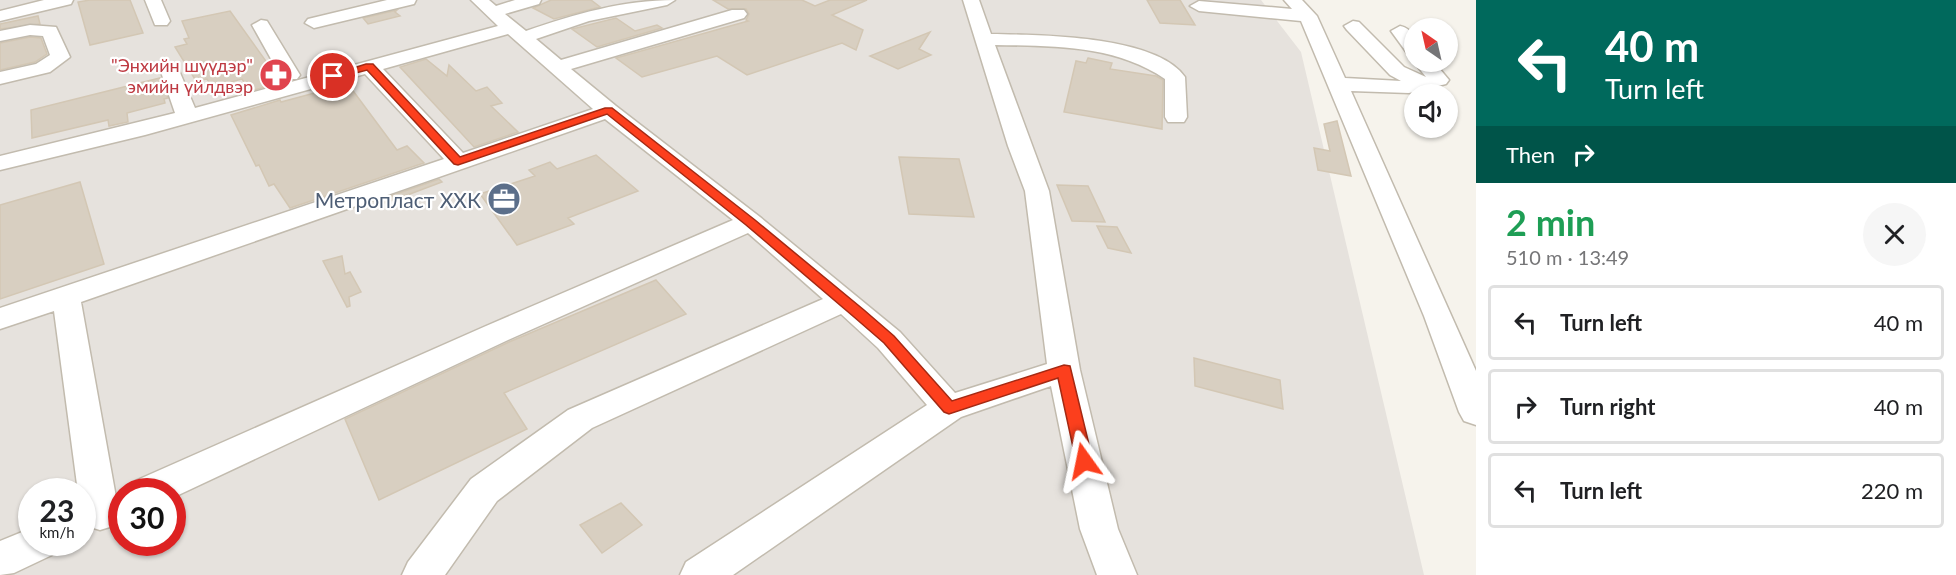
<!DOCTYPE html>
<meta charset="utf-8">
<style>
:root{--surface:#fff;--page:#f6f6f6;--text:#202124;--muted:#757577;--line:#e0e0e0}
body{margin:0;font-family:Lato,sans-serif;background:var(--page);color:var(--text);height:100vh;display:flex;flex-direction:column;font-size:22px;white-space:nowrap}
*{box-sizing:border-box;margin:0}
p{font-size:20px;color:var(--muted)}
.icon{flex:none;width:33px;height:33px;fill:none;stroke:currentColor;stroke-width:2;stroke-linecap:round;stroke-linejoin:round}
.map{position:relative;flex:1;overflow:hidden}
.side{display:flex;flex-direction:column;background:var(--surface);width:480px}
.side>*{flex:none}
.banner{background:#00695c;color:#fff;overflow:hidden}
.needle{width:39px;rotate:326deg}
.buttons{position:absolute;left:1404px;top:18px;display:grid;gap:12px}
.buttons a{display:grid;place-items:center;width:54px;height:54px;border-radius:50%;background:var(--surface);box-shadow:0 2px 4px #0004;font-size:30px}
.speed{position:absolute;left:18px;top:478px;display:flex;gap:12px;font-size:30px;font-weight:700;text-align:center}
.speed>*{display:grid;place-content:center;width:78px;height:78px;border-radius:50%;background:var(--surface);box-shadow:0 2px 4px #0004;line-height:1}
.speed small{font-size:15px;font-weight:400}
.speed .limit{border:9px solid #d22;background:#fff;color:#111}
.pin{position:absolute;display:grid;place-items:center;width:51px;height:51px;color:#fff;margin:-26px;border:3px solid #fff;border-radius:50%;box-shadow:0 2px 6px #0007}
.me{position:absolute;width:66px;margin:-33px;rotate:348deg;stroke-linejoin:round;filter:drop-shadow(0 0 4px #0008)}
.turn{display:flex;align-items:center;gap:21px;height:126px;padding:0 30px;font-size:27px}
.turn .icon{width:78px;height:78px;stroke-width:2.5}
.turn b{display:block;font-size:42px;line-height:51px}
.then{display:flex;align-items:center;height:57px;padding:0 30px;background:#0003;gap:12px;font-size:22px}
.round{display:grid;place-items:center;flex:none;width:63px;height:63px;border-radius:32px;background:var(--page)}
.summary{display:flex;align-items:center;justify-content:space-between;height:102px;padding:0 30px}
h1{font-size:36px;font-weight:700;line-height:45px;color:#1e9e55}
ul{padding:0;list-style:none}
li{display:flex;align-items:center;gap:18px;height:75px;margin:0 12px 9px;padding:0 18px;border:3px solid var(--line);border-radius:6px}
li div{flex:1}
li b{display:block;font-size:22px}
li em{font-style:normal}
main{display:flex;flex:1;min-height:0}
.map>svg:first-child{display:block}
</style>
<main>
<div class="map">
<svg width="1476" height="575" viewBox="0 0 1476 575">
<rect width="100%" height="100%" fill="#f6f3ec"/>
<path fill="#e6e2dd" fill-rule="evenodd" d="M0,0H1261L1301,52L1424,575H0ZM32,492H82V543H32ZM122,492H172V543H122Z"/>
<path fill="#d8cfc1" stroke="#d3c7b4" stroke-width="1.5" d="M90,0H130L143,33L90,45L78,2Z
M551,0H591L600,7L554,19L533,8Z
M713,0H802L815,6L830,0H867L832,15L863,30L856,50L842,43L747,75L717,56L642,77L616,58L748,21L746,20L749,14L746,9H728Z
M1147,0H1180L1195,25L1160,23Z
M397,10L395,12L400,16L368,24L363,18Z
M230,11L273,71L261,74L269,86L250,91L242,79L212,87L207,79L196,81L175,47L187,44L184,39L189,38L182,21Z
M38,16L40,24L0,29V24Z
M616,18L635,31L657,25L662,28L597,47L572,29Z
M930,32L919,49L931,55L898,69L870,56Z
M30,37L41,38L47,54L35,62L0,70V43Z
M1088,58L1112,63L1110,69L1156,76L1163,80L1162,129L1064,112L1076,61L1086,63Z
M426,59L447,76L449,65L476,91L487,87L502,103L491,106L518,132L474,147L400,67Z
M160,78L168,98L164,99L165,103L127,113L128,122L109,126L108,120L32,138L31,110Z
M348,84L397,150L407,146L424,163L290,208L274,184L269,186L259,165L256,166L231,115L280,100L281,102Z
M1337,121L1351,176L1318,170L1314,148L1330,151L1324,124Z
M596,155L638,191L568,218L574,224L517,245L480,194L535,176L529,170L550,162L557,169Z
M899,157L959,159L974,217L909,214Z
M439,179L442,182L410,194L384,203L382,199Z
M80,182L104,264L0,299V205Z
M1057,185L1088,186L1105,222L1072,221Z
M1097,226L1117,227L1131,253L1108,248Z
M342,256L345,274L350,272L361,292L349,297L350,306L347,307L323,261Z
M656,280L686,314L504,393L527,429L379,500L345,419L509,342Z
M1194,358L1280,380L1283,409L1195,386Z
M621,503L642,525L602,553L580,525Z"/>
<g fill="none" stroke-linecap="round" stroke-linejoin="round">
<g stroke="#c2bbae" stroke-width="3">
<path id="minor" d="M44,0H73L71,4L0,21V11Z
M145,0H161L170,21L167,25H155Z
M387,0H416L414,4L314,28L305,23L308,19Z
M471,0H489L496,6L515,0H541L539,4L505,14L526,31C575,14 623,0 675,0L667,5L589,21L536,39L561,60L732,10H744L747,14L744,18L571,69L616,106L760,217L900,332L955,393L1047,364L1025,191L1008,146L963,0H979L991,34C1038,35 1156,35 1185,77L1187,117L1184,122H1168L1165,117V79C1115,45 1054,46 995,45L1049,191L1080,370L1118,529L1137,575H1097L1080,529L1051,386L961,417L733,575H680L686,562L927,405L878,348L841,314L592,428L497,501L445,575H402L408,562L471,479L568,410L823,299L748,233L508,340L172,498V492H130L135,481L486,326L733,220L605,119L81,302L119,514L113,526L100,530L87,526L82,517V492H78L54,311L0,329V308L444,159L365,74L145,135L0,170V156L175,113L161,72L164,68H178L195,108L498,26ZM508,34L593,109L463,153L383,69Z
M1284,0H1302L1317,16L1345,78L1401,81L1390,75L1347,30L1344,26L1353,21L1359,22L1404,67L1426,77L1414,62H1434L1449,80L1446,84L1409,93L1351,91L1476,371V425L1464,421L1459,412L1424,316L1301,21L1199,11L1190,6L1199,1L1292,9Z
M261,20L267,21L300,75L297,79H283L280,75L252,25Z
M30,25L56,27L70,57L50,72L0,84V72L36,64L50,55L43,36L30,35L0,41V31Z
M1400,26C1415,29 1414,42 1414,55L1407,53L1391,31Z
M32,528V543H57L52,555L14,573L0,575V541Z"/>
</g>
<use href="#minor" fill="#fff" fill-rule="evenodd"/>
</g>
<path fill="#fc3f1d" stroke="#a42913" stroke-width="1.5" d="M366,64H373L460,157L605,108H612L755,220L864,310L894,336L952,401L1064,365L1070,366L1093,461L1090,466H1078L1076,461L1058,378L949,414L944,412L884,343L854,317L746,225L607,114L458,165L454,164L367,70L333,79L328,76Z"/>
<defs>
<g id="pharmacy-disc" transform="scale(1.725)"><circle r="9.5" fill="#e0444e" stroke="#fff"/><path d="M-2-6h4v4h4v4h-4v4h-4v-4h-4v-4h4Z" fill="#fff"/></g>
<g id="office-disc" transform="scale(1.725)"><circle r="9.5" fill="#5c6f8a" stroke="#fff"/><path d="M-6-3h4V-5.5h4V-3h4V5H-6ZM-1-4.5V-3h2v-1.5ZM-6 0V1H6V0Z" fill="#fff"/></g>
</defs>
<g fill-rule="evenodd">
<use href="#pharmacy-disc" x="276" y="75"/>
<use href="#office-disc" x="504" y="199"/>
</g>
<g text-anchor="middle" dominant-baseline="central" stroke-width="4.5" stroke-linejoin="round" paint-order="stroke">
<g font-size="18" fill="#be3a42" stroke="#fff" text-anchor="end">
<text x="253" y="65">"Энхийн шүүдэр"<tspan x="253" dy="21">эмийн үйлдвэр</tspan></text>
</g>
<g font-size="21" fill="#4e5e75" stroke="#fff" text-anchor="end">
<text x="481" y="199">Метропласт ХХК</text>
</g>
</g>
</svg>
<div class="buttons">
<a><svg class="needle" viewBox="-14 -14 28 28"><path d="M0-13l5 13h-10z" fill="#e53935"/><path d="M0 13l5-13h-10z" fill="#757577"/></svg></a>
<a><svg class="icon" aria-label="sound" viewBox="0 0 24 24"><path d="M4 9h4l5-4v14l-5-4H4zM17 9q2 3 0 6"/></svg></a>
</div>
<div class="speed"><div>23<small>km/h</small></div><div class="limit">30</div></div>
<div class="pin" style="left:333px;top:76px;background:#d93025"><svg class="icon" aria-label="arrive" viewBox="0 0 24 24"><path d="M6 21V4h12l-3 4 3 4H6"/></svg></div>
<svg class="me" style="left:1084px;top:461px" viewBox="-20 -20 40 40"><path d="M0-17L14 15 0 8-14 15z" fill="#fc3f1d" stroke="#fff" stroke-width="4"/></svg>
</div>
<section class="side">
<div class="banner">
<div class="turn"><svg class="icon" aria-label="left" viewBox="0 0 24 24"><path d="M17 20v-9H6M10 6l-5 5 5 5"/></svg><div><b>40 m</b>Turn left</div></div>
<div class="then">Then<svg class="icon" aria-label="right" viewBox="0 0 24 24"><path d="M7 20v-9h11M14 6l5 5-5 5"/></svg></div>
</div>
<div class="summary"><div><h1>2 min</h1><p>510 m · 13:49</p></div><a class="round"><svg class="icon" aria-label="close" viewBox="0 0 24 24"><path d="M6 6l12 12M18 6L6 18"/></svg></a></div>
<ul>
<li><svg class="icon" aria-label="left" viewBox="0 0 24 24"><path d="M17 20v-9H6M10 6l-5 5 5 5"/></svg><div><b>Turn left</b></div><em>40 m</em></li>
<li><svg class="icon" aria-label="right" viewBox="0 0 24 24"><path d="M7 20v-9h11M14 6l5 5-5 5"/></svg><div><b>Turn right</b></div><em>40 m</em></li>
<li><svg class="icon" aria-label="left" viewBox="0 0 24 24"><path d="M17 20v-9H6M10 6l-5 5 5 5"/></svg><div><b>Turn left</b></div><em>220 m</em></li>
</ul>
</section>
</main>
